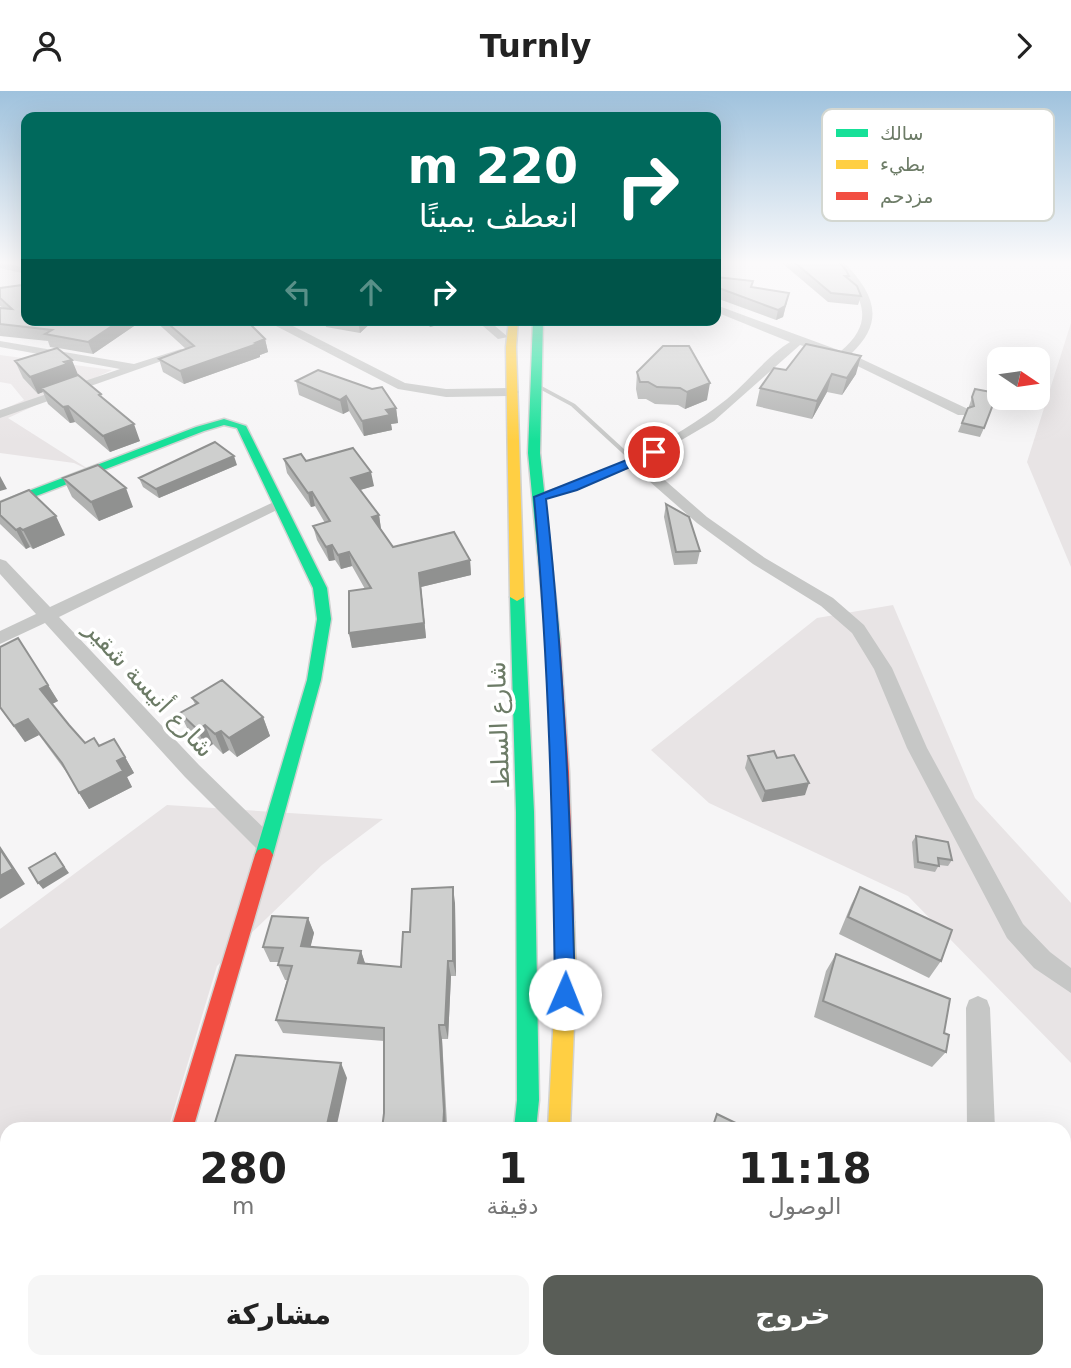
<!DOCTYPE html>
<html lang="ar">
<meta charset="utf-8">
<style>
:root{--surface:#fff;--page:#f6f6f6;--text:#222;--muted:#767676;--accent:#595d57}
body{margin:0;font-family:"DejaVu Sans",Vazirmatn,sans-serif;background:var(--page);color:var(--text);direction:rtl;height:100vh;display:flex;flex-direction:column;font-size:26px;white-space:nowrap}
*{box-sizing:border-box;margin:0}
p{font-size:23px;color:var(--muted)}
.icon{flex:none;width:38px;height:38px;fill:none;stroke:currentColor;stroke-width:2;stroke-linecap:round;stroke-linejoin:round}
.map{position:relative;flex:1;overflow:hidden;direction:ltr}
.drawer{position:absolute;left:0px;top:1031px;width:1071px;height:247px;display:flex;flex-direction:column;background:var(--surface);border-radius:21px 21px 0 0;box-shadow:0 7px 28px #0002;direction:rtl}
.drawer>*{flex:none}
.banner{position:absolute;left:21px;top:21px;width:700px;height:214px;border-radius:14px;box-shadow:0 7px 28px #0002;direction:rtl;background:#00695c;color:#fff;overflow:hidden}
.needle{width:46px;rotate:103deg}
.controls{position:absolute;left:987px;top:256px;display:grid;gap:14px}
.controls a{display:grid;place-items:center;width:63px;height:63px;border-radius:14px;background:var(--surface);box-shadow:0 7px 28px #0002;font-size:35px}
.pin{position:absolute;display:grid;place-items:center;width:60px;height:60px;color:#fff;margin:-30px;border:4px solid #fff;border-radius:50%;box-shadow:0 2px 7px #0007}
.me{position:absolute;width:77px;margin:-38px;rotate:1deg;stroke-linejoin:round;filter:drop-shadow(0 0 5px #0008)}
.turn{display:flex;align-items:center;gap:24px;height:147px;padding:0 28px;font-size:32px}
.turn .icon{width:91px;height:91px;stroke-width:2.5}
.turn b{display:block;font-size:49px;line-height:60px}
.lanes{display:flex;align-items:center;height:66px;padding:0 28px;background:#0003;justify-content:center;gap:35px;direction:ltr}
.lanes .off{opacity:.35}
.eta{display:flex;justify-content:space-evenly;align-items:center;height:119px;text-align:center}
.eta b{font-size:42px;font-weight:700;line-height:49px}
.cta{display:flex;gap:14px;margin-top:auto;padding:14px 28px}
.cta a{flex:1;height:80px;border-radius:14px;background:var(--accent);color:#fff;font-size:28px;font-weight:700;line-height:80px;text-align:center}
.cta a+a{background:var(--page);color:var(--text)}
header{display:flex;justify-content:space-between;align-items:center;height:91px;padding:0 28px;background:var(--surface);font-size:32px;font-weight:700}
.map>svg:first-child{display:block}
</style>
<header><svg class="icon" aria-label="forward" viewBox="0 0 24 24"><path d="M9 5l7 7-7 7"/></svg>Turnly<svg class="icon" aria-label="person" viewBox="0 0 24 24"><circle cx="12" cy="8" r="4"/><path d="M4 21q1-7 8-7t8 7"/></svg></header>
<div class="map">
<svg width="1071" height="1277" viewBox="0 0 1071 1277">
<rect width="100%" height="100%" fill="#f6f5f6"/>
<path fill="#e8e4e5" d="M1071,232V476L1027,371Z
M0,264L112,279L8,327L93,381L74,372L0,362V320L24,309L11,293L0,291Z
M893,514L975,707L1071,812V972L908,805L709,712L651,659L817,527Z
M167,714L383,728L322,774L217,875L168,1038H7V1270L48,1271L44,1277H0V838Z"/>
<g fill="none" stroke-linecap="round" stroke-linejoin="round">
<g stroke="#d1d2d1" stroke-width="3">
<path id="fast" d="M533,229H543L540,362L560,548L553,553L546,548L528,362Z
M224,328L246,335L327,497L331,528L321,589L273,764L270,769L264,771L258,769L255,764L307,589L317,528L313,497L237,337L224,334L204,340L0,419V411L196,336Z
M517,502L524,506L534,721L539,1009L536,1038H514L517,1009L516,721L510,506Z
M477,1270H503L501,1277H475Z
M528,1270H554L553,1277H527Z"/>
</g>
<g stroke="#d1d2d1" stroke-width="3">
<path id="slow" d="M509,229H518L516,256L524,506L517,510L510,506L506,256Z
M565,823L572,825L574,831L576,883L570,1038H548L556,883V831L558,825Z"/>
</g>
<g stroke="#d1d2d1" stroke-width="3">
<path id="jam" d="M553,543L560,548L569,681L574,831L572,837L565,839L558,837L556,831L553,681L546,548Z
M264,757L270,759L273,764L193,1038H171L255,764L258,759Z"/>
</g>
<path fill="#c6c7c6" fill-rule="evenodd" d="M536,292L575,313L637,370V372H633L571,315L534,295L533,294Z"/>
<path fill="#c6c7c6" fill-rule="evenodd" d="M0,171L26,177V183L0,177Z
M833,171H844C873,202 887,229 851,263L968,318V324H958L839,266L800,254L714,330L644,371L707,426L765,467L833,507L864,534L892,577L927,657L1023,833L1050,861L1071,877V902L1034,877L1007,847L907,657L874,578L852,542L821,515L753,473L697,432L633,376L545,409H535L533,406L535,403C604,382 670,353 727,308C749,290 766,266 790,251L716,221V214L841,260C880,227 858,201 833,171Z
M256,229L283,230L405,292L446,298L513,297L519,301L513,305L446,306L398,298L276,235Z
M476,229H488L508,246L498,248Z
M0,250L134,273L181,258L187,261L0,327V319L120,278L0,256Z
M278,409L283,410L285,413L283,416L59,526L199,674L273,746L276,752L273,758L265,761L257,758L185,686L45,532L0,553V540L36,523L0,483V468L6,470L50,516Z
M978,905L987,909L990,917L995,1038H967L966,917L969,909Z
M0,1106L7,1108V1149L0,1146Z
M7,1238V1270H12L0,1276V1241Z
M58,1270H90L93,1277H61Z
M970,1270H1002V1277H970Z"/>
<use href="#fast" fill="#16e098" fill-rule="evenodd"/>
<use href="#slow" fill="#ffcf43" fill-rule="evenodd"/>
<use href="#jam" fill="#f24e42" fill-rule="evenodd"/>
</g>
<path fill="#b1b2b1" d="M782,171H839L849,185L848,188L861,205L858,214L828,211L782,172Z
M716,186L752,196L789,202L783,226L776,229L716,207Z
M0,197L26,229L137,233L93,263L58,257L79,285L101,303L103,308L140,350L110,361L75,331L70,332L48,313L43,301L38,303L23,287L15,270L56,257L50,256L48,250L0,245V217H3L0,215Z
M154,229H246L265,248L268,261L260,264V266L184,293L163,281L159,268L186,258Z
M325,229H374L360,242L326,236Z
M422,229H456L430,236Z
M663,255L707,309L685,318L678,314L655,313L646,308H638L636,298L637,281Z
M786,279L856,283L842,304L827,301L812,328L756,315L760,297Z
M296,290L396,317L398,332L391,333L392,339L364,345L349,320L343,323L299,304Z
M975,298L984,337L980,346L958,341L968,317H969V315Z
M284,368L306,370L374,395L360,399L379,424L381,438L393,456L470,469L471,484L421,496L426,547L352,557L349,542L365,498L352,475L341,478L335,469L329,470L317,449L313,435L325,432L315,415L311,416L287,382Z
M237,374L159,407L143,396L139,387Z
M63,387L133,416L99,430L72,406Z
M0,411L65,444L33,458L30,456L26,458L0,433Z
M666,413L700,460L697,473L674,474L664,426Z
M0,556L48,594L58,610L52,613L69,634L85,652L99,655L125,666L134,682L127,686L132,696L89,718L67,682L39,644L25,651L0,617Z
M192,607L263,626L270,645L237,666L229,659L223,663L213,653L206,658L189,641L180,622L195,613Z
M748,665L777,667L805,704L762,711L745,677Z
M916,745L952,769L948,775L939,774L935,781L914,777L912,751Z
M860,796L941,870L929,887L839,843L851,814Z
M455,812L456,885H451L448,948H442L447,1032L384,1022V950L283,942L276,929L287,889H285L278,874L279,871H270L263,856L308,827L314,842L310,856L361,860L365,873L401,876L410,841Z
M836,863L944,942L946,961L932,976L814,926L826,880Z
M1071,1064V1104L1066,1103L1064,1085V1068Z
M684,1270H852L851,1277H682Z
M911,1270H947V1277H910Z"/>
<path fill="#909190" d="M789,202L783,226L776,229L778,219Z
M121,229H153L137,233L93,263L88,251Z
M360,229H374L360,242L358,230Z
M430,229H456L430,236Z
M265,248L268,261L260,264V266L184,293L180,280Z
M861,265L856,283L842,304L847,287Z
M72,269L79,286L41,297L43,301L38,303L30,286Z
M832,283L827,301L812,328L817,310Z
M710,292L707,309L685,318L687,301Z
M346,305L349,320L343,323L340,309Z
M68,315L75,331L70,332L63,316Z
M396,317L398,332L391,333L392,339L364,345L362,330L386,319Z
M134,333L140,350L110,361L103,345Z
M234,365L237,374L159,407L156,398Z
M371,381L374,395L353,401L351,387Z
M0,385L7,398L0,400Z
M126,397L133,416L99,430L91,411Z
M312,401L315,415L311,416L308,402Z
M379,424L381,438L372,426Z
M56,425L65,444L33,458L23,439Z
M20,437L30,456L26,458L16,439Z
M332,454L335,469L329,470L326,456Z
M349,461L352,475L341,478L338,464Z
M470,469L471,484L421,496L426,547L352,557L349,542L419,482Z
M48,594L58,610L50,614L40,598Z
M263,626L270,645L237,666L229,647Z
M28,628L39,644L25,651L14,635Z
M205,634L213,653L206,658L198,639Z
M221,640L229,659L223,663L215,643Z
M125,666L134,682L127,686L132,696L89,718L79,702L117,670Z
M809,692L805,704L762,711L765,700Z
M0,755L25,793L0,808Z
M55,762L69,782L43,798L38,792Z
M453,796L455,812L456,885L453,870Z
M308,827L314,842L307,870L301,855Z
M361,860L366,875L358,872Z
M448,870L451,885L448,948L445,934Z
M439,934L442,948L446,1038H443Z
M341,972L347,987L336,1038H326Z
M330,1270H340V1277H331Z
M413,1270H418L419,1277H414Z"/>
<path fill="#cecfce" stroke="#909190" stroke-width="2" d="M794,171H839L846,179L849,185H845L857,195L861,205L831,202Z
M716,186L753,190L751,196L789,202L785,215L778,219L716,196Z
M24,190H26V229H121L88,251L45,243L52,239L0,233V217L12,218L0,207V197L22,194Z
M164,229H246L265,248L255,252L257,253L180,280L159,268L194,255Z
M806,253L861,265L847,287L832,283L817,310L760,297L774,277L786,279Z
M663,255H689L710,292L687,301L680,297L657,296L648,291H640L637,281Z
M57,257L72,269L64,271L67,273L30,286L15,270Z
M318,279L372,298L382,296L396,317L386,319L390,324L362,330L346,305L340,309L296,290Z
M78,284L101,303L99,304L134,333L103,345L68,315L63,316L41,297Z
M975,298L991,301L992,316L984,337L962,332L968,317L974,315L972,306Z
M215,351L234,365L156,398L139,387Z
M353,357L371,381L351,387L379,424L372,426L393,456L454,441L470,469L419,482L424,532L349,542V500L371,497L349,461L338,464L332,454L326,456L313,435L330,430L312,401L308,402L284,368L301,363L306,370Z
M98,374L126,397L91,411L63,387Z
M29,399L56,425L23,439L20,437L16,439L0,424V411Z
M666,413L689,426L700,460L676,461Z
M18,547L48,594L40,598L69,634L85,652L94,647L99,655L114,648L125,666L117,670L123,680L79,702L62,672L28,628L14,635L0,616V556Z
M222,589L263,626L229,647L221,640L215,643L205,634L198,639L180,622L198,612L192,607Z
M774,660L777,667L794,664L809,692L765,700L748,665Z
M916,745L948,751L952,769L938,767L939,775L918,771Z
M0,758L13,778L0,785Z
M55,762L64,776L38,792L29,777Z
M453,796V870H448L445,934H439L444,1020L443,1038H382L384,1022V937L276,929L292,875L278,874L283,857L263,856L272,825L308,827L301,855L361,860L358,872L401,876L403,841H410L412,798Z
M860,796L952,839L941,870L848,826Z
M836,863L950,908L944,942L949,944L946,961L823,910Z
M236,964L341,972L326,1038H213Z
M717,1023L748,1038H712Z
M242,1270H330L331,1277H224Z
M362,1270H413L414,1277H340Z
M689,1270H852L851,1277H687Z
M924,1270H947V1277H923Z"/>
<linearGradient id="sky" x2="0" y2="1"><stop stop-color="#9fc2dd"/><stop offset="0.49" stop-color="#fbfafb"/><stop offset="1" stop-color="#fbfafb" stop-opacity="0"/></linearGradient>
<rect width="1071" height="350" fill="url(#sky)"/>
<path fill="#1a73e8" stroke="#114b97" stroke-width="2" d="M654,358L660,361L658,364L577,399L546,408C564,573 571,737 575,903L572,910L565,913L558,910L555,903C553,737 549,572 534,406Z"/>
<g text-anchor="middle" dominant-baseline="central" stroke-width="7" stroke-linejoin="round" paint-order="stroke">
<g font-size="24" fill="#6c7b66" stroke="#fff">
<text transform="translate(149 598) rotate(47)">شارع أنيسة شقير</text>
<text transform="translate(499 634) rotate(-92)">شارع السلط</text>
</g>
</g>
<rect x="822" y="18" width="232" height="112" rx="10" fill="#fff" stroke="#d3d7d1" stroke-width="2"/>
<rect x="836" y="38" width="32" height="8" fill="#16e098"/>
<rect x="836" y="69" width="32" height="9" fill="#ffcf43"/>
<rect x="836" y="101" width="32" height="8" fill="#f24e42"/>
<g font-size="19" fill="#6c7b66">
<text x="880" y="49">سالك</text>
<text x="880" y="80">بطيء</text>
<text x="880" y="112">مزدحم</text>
</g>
</svg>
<div class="controls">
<a><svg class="needle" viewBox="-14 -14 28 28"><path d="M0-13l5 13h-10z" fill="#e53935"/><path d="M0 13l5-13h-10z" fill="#767676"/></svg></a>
</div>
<div class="pin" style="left:654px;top:361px;background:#d93025"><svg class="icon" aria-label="arrive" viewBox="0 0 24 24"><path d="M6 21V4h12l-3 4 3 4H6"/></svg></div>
<svg class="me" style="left:565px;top:903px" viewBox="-20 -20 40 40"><circle r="19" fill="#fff"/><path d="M0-13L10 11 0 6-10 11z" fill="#1a73e8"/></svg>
<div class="banner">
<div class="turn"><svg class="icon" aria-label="right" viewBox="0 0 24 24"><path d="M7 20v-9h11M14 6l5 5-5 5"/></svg><div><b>220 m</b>انعطف يمينًا</div></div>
<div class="lanes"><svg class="icon off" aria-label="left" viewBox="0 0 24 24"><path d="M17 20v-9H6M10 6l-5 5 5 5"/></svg><svg class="icon off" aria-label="ahead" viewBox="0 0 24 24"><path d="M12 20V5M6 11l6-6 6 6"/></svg><svg class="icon" aria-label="right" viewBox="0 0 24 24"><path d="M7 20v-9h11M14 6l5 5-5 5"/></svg></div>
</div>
<section class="drawer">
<div class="eta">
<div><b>11:18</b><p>الوصول</p></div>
<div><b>1</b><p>دقيقة</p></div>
<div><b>280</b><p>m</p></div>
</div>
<div class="cta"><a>خروج</a><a>مشاركة</a></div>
</section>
</div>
